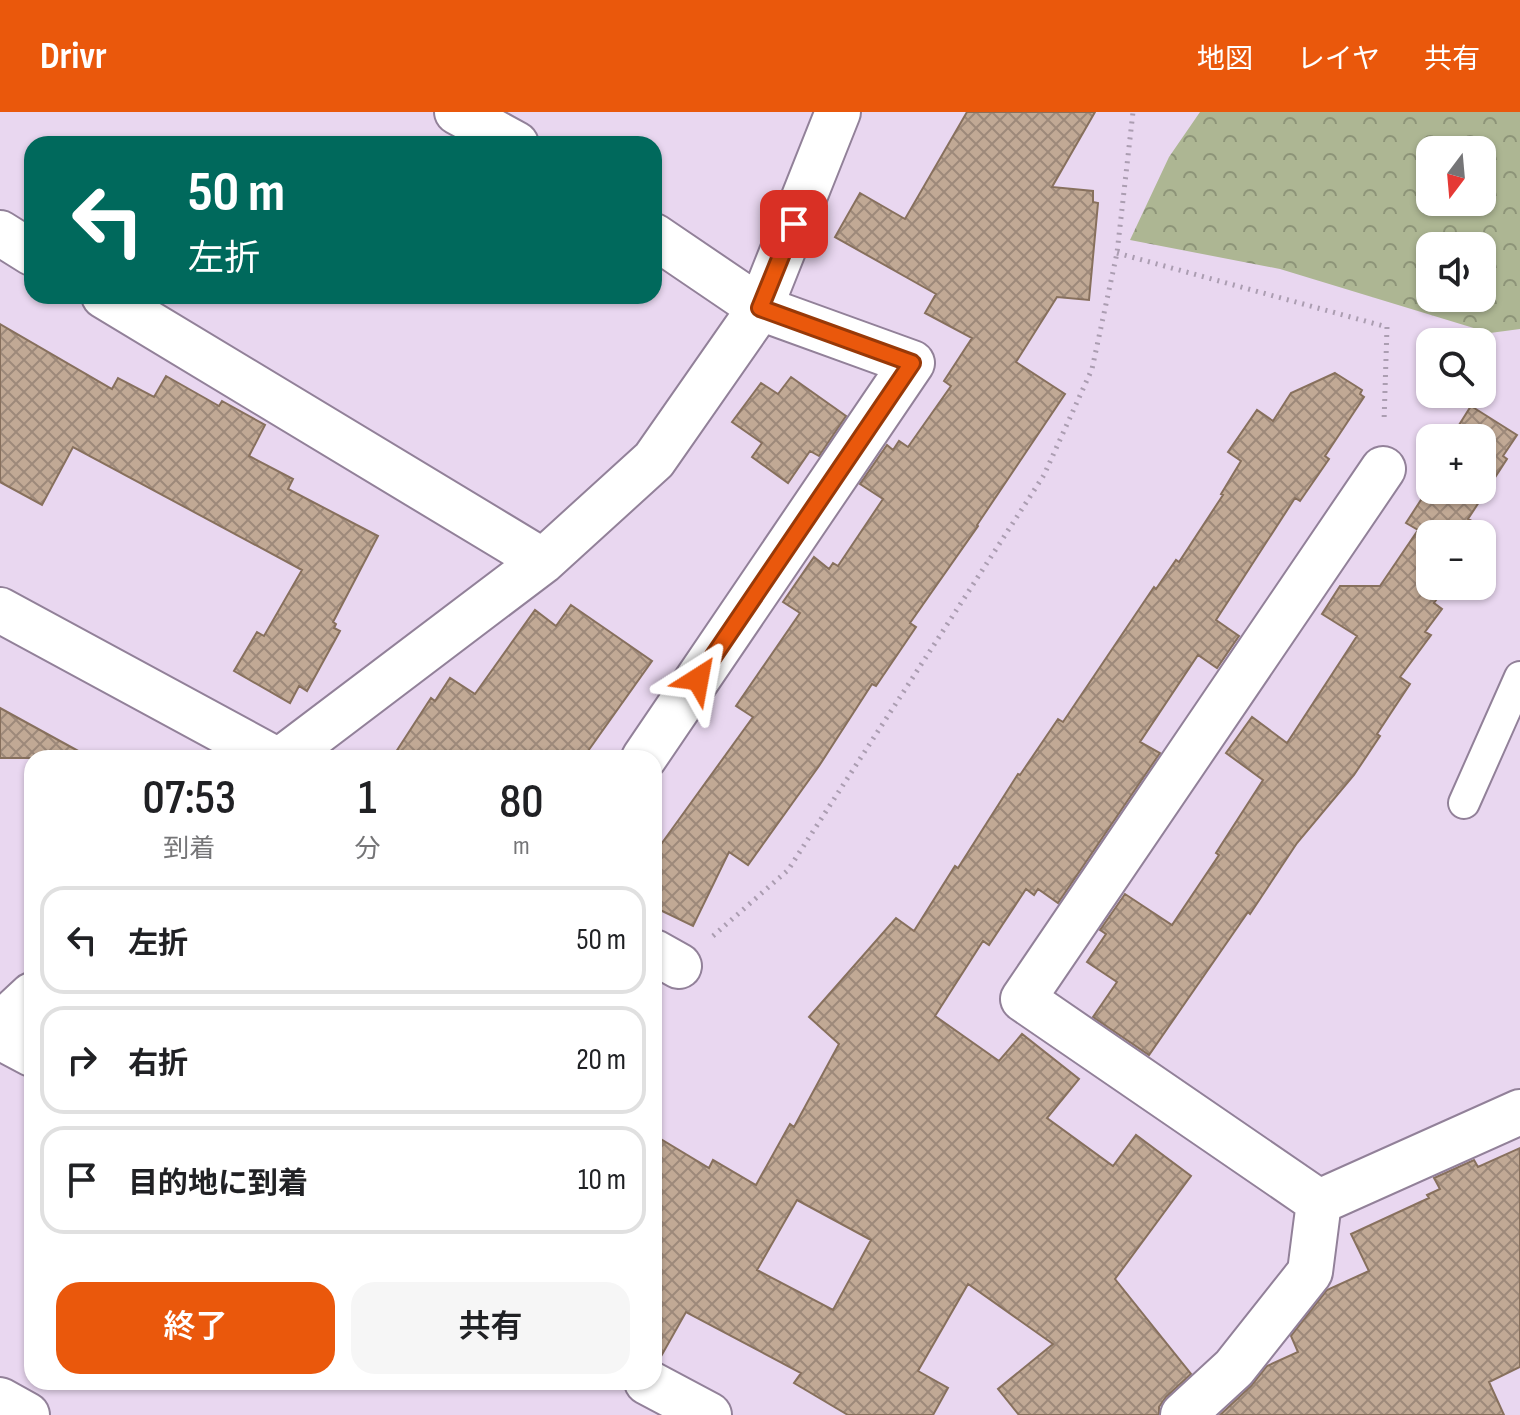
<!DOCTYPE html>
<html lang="ja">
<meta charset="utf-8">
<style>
:root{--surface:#fff;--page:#f6f6f6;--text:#202124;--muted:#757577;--line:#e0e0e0;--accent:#ea580c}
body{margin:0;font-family:"Sofia Sans Condensed","Noto Sans JP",sans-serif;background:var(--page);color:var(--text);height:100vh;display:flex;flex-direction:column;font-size:30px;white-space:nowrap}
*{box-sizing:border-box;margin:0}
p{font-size:26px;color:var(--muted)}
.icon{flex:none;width:44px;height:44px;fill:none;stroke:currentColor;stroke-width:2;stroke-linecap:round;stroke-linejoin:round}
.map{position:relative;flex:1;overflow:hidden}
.drawer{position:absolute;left:24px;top:638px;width:638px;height:640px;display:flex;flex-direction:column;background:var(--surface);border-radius:24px;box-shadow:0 2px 6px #0004}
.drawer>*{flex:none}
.banner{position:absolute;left:24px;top:24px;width:638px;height:168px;border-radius:24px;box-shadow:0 2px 6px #0004;background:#00695c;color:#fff;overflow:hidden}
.needle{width:52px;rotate:196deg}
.tools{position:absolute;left:1416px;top:24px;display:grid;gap:16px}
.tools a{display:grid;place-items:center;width:80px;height:80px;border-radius:16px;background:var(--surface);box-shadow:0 2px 6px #0004;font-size:40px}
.pin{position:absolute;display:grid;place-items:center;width:68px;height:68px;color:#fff;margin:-34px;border-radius:16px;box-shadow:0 4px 12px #0006}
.me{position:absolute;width:88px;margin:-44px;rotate:34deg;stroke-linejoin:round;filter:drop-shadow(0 0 6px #0008)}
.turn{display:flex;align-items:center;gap:28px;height:168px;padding:0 32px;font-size:36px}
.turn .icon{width:104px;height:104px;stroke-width:2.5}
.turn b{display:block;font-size:56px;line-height:68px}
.eta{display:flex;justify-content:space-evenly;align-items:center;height:136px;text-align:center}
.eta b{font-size:48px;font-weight:600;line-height:56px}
.cta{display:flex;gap:16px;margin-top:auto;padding:16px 32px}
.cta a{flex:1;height:92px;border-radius:24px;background:var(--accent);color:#fff;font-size:32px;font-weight:600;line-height:92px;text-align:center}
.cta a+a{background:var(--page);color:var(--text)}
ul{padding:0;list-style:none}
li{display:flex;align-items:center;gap:24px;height:108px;margin:0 16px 12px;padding:0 16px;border:4px solid var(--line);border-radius:24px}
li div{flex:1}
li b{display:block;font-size:30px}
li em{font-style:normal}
header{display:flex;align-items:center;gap:48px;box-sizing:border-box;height:112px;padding:0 40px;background:var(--accent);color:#fff}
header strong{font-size:38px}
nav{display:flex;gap:44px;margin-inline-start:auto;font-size:28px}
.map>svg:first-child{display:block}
</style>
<header>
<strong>Drivr</strong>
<nav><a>地図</a><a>レイヤ</a><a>共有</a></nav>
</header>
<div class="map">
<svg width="1520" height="1303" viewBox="0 0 1520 1303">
<defs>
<pattern id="forest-crowns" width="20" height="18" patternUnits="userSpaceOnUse" patternTransform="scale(2)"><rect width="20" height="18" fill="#adb693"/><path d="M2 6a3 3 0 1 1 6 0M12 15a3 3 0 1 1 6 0" fill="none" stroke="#8d9478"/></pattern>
<pattern id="building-cross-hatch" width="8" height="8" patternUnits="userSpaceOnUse" patternTransform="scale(2)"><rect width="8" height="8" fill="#c1a995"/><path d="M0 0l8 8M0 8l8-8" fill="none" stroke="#9d897a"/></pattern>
</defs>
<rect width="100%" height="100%" fill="#e9d7f0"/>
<path fill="url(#forest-crowns)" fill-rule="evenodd" d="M1200,0H1520V217L1490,221L1280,157L1130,128L1169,45ZM1430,38H1482V90H1430ZM1430,134H1482V186H1430Z"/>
<path fill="url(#building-cross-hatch)" stroke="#87705d" stroke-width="2" fill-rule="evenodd" d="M967,0H1095L1052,75L1093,79V90L1098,91L1089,188L1057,185L1016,250L1065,282L977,413L978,414L910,511L916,515L876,574L872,572L819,654L748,753L729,740L693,814L654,795V742L753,605L736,594L800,501L783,490L814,445L829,457L833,451L838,454L883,387L860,372L887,333L893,338L899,329L908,335L951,274L944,269L972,226L925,201L936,182L835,125L860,81L905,107Z
M0,212L112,277L118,266L154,285L166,264L219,294L222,289L265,313L249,344L293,367L288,377L378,424L333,510L336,512L334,516L340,519L307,579L299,574L290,591L234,559L257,520L264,524L302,458L73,335L42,393L0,370Z
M1335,261L1362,278L1360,282L1364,285L1325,344L1329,347L1300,389L1295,386L1216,508L1239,524L1217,556L1198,543L1140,630L1160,641L1058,791L1038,777L1034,783L1026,777L989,833L983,829L935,904L999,949L1022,922L1079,967L1047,1006L1113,1054L1136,1023L1191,1064L1115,1167L1191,1262L1166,1285L1159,1295V1303H1019L998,1277L1053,1232L968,1172L918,1259L948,1276L933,1303H848L794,1271L801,1261L686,1200L659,1248L654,1247V1023L709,1056L713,1048L756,1073L790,1012L794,1015L839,932L809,905L896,806L914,819L955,754L958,756L1018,662L1020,663L1058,607L1063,610L1154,475L1156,477L1176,448L1179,450L1223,383L1221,382L1241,349L1228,340L1257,298L1273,309L1291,281ZM797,1088L871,1128L833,1198L757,1158Z
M791,265L846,304L819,344L810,339L788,371L752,345L762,331L732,310L761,271L778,282Z
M1471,294L1517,323L1503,344L1507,347L1468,407L1479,413L1473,422H1430V474H1446L1434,491L1442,497L1425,520L1431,523L1400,565L1410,572L1377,622L1380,624L1354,663L1297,731L1250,802L1248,800L1149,943L1093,905L1117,870L1087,850L1106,822L1100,818L1125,782L1172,813L1219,743L1216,741L1263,668L1226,641L1252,605L1287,631L1357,524L1322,502L1340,474H1380L1418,418L1406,411L1430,374V378H1482V326H1454L1452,324Z
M571,493L652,549L583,646H392L431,586L435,589L450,566L475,582L535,498L556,514Z
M0,596L91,646H0Z
M1520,1036V1255L1489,1270L1504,1303H1220L1251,1274L1267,1254L1298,1240L1291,1224L1327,1178L1369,1159L1351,1122L1429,1086L1427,1083L1440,1077L1434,1066L1474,1048L1478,1055Z"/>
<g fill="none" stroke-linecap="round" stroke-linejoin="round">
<g stroke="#928199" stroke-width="34">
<path id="lane" d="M1464,691L1520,565"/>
</g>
<g stroke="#928199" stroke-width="48">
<path id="street" d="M457,0L516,32
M0,121L32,141
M104,184L543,449
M1383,357L1023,887L1319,1090L1520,1000
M0,498L273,646
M283,646L543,449L654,348L760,196L838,0
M644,646L912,251L760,196L654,124
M654,840L679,854
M0,913L32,883
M0,925L32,942
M647,1270L709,1303
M1183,1303L1234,1256L1310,1160L1319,1090"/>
</g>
<g stroke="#928199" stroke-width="48">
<path id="secondary" d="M0,1288L27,1303"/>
</g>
<path stroke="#ab9db1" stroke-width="5" stroke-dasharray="2 6" stroke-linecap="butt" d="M1117,141L1387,215L1384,310
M713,824L788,758L1044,363L1092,257L1117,141L1133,0"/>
<use href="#lane" stroke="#fff" stroke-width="30"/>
<use href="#street" stroke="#fff" stroke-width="44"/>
<use href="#secondary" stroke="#fff" stroke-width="44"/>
</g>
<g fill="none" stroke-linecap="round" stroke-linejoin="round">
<g stroke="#983908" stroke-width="20">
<path id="route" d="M698,567L912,251L760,196L794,112"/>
</g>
<use href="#route" stroke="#ea580c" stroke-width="14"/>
</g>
</svg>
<div class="tools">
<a><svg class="needle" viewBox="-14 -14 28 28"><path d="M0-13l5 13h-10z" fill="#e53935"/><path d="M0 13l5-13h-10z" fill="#757577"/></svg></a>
<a><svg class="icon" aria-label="sound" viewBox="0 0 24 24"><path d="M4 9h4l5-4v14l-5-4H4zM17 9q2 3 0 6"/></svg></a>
<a><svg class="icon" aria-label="search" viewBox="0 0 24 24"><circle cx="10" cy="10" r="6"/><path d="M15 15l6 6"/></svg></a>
<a>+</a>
<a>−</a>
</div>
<div class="pin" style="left:794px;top:112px;background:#d93025"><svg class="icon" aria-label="arrive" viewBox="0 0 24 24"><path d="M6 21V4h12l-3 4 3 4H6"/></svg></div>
<svg class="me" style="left:698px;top:567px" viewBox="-20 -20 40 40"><path d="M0-17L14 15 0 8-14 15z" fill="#ea580c" stroke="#fff" stroke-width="4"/></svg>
<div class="banner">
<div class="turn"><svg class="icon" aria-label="left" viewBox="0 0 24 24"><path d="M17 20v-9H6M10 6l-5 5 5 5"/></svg><div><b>50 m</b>左折</div></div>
</div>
<section class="drawer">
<div class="eta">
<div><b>07:53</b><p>到着</p></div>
<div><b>1</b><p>分</p></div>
<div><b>80</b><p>m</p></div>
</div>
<ul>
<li><svg class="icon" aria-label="left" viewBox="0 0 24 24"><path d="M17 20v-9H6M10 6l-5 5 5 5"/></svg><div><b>左折</b></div><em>50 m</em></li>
<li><svg class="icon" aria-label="right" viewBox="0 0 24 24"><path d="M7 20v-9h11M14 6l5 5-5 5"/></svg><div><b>右折</b></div><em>20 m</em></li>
<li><svg class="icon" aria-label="arrive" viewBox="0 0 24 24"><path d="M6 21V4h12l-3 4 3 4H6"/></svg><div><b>目的地に到着</b></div><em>10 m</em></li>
</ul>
<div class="cta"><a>終了</a><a>共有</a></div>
</section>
</div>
